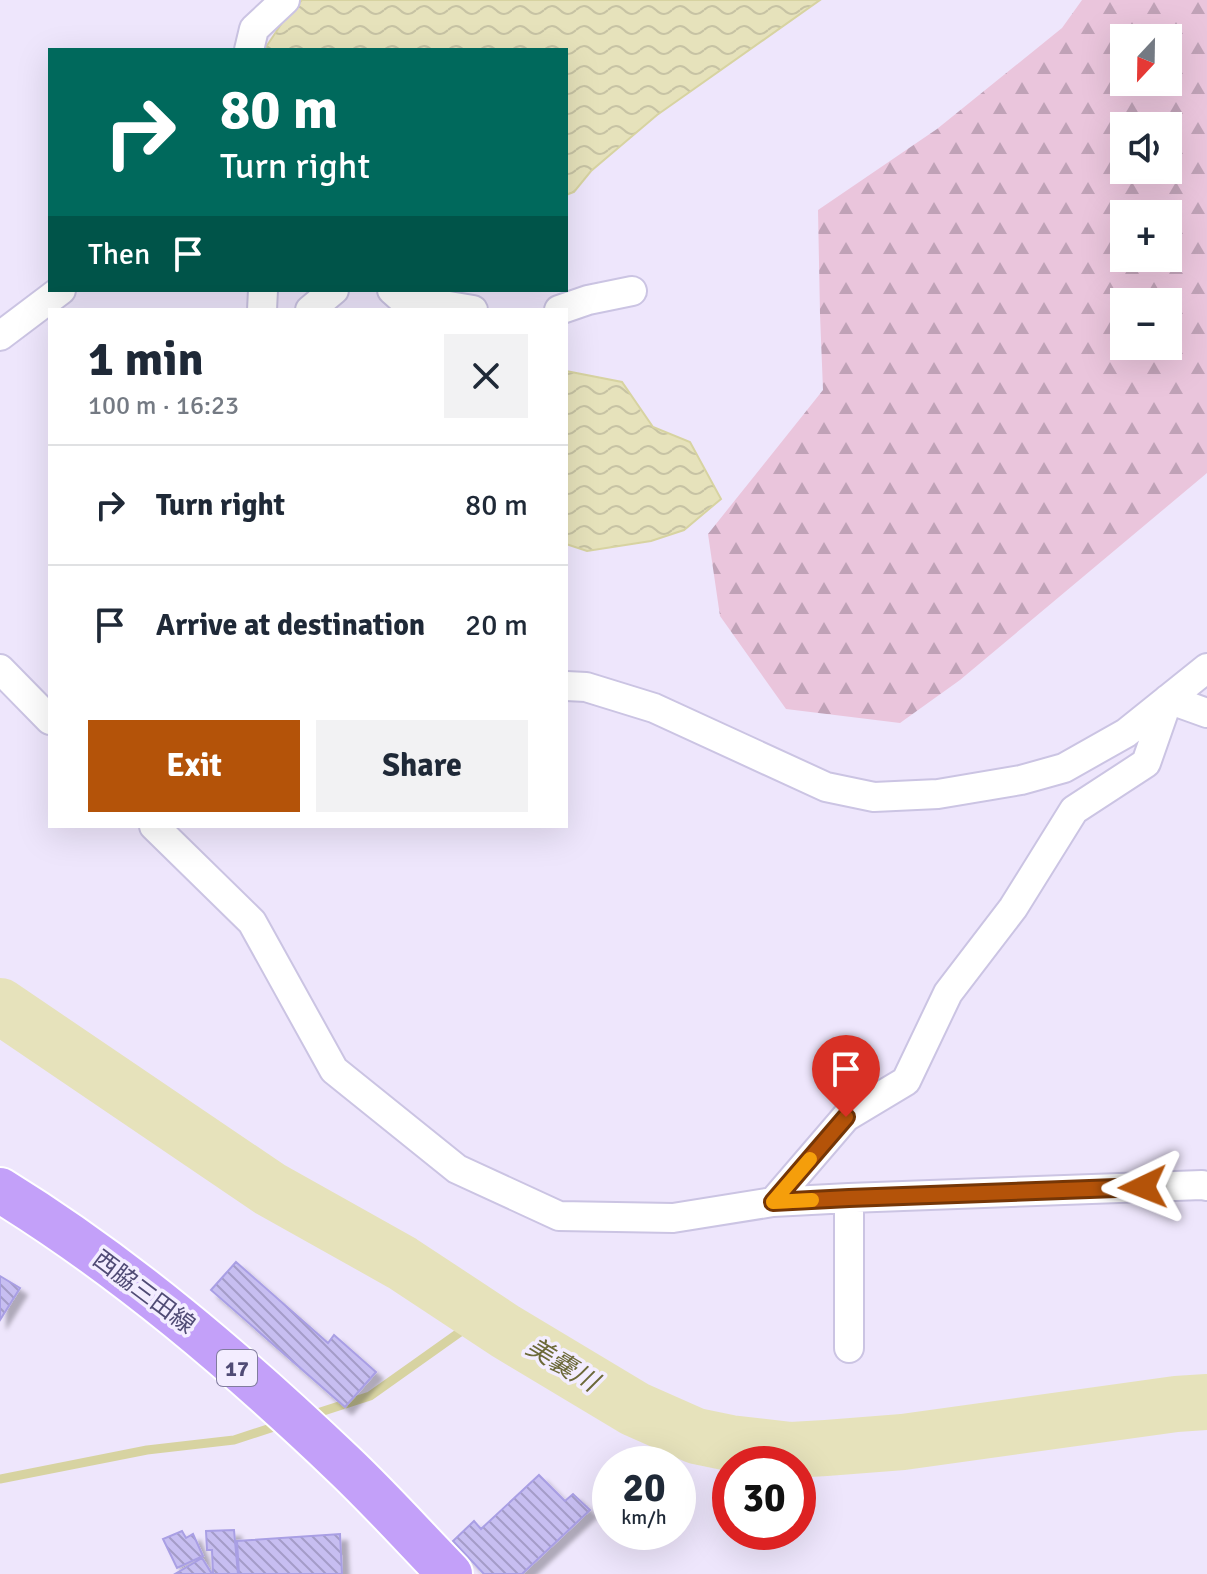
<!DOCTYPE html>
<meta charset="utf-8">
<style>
:root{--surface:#fff;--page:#f2f2f3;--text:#1f2937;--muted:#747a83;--line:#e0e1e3;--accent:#b45309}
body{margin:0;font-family:Signika,"Noto Sans JP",sans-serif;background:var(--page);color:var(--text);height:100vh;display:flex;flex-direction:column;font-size:30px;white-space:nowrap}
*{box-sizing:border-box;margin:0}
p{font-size:26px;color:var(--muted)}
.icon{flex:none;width:44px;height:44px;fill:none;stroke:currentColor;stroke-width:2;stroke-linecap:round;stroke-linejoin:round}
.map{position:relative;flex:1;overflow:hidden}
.side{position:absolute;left:48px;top:308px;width:520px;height:520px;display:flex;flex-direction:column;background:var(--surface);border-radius:0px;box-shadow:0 8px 32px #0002}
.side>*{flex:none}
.guide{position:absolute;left:48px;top:48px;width:520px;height:244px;border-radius:0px;box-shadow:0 8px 32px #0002;background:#00695c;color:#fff;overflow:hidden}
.needle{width:52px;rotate:202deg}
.fabs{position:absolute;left:1110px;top:24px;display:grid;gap:16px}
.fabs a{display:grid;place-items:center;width:72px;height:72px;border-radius:0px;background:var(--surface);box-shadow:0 8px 32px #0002;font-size:40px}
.speed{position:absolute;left:592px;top:1446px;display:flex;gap:16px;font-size:40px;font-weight:700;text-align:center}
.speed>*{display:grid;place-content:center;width:104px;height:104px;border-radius:50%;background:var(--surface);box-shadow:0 8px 32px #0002;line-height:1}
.speed small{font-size:20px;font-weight:400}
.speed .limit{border:12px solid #d22;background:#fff;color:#111}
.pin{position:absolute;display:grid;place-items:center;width:68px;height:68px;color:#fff;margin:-82px -34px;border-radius:50% 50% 50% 0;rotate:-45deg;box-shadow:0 0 8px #0007}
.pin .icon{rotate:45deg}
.me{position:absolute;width:88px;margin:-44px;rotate:268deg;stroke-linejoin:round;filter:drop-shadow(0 0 6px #0008)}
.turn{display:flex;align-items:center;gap:28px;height:168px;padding:0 40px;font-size:36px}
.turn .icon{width:104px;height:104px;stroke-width:2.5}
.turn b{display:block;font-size:56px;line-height:68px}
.then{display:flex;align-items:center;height:76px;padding:0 40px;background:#0003;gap:16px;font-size:30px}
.round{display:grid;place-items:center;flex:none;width:84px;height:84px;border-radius:0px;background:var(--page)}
.overview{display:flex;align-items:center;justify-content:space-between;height:136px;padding:0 40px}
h1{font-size:48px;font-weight:800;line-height:60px}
.action{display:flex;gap:16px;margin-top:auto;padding:16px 40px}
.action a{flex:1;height:92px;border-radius:0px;background:var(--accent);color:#fff;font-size:32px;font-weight:800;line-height:92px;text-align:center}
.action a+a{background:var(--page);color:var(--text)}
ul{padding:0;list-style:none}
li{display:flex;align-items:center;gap:24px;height:120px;padding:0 40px;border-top:2px solid var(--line)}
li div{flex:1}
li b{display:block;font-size:30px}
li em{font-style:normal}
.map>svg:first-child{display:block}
</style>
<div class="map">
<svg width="1207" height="1574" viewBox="0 0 1207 1574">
<defs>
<pattern id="forest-firs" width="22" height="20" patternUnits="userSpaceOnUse" patternTransform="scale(2)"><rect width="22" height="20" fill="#eac5dc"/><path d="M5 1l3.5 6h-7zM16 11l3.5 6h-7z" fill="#c0a2b7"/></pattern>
<pattern id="water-waves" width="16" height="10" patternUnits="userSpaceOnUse" patternTransform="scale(2)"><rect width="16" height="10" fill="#e6e2bb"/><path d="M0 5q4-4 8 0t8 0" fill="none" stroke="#c7c3a4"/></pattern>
<pattern id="building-back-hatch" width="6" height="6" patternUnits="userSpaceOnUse" patternTransform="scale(2)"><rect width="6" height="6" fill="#c7bef1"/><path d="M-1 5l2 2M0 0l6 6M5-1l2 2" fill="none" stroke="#a49cc8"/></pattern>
<filter id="shadow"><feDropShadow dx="7" dy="7" stdDeviation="2" flood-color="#0004"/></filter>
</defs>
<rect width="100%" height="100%" fill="#eee6fc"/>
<path fill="url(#forest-firs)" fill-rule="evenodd" d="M1082,0H1207V473L960,680L900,723L786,709L720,616L708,534L823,390L820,314L818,210L937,129L1062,28ZM1124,38H1168V82H1124ZM1124,126H1168V170H1124ZM1124,214H1168V258H1124ZM1124,302H1168V346H1124Z"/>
<path fill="url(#water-waves)" stroke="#d7d3a1" stroke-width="2" d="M302,0H820L657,115L591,171L574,192L566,195V50H264L286,17Z
M566,371L622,382L653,427L690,442L721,499L684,530L651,541L587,551L566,544Z"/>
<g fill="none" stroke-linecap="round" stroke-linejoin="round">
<path stroke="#d7d3a1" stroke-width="9" d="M308,1416L370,1396L470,1325L480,1315
M0,1479L147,1450L234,1440L283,1424"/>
<path stroke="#e6e2bb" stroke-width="56" d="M0,1006L270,1189L402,1263L505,1331L635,1409L696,1436L730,1443L791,1450L826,1448L903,1442L1176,1404L1207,1402"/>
</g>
<path fill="url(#building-back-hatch)" stroke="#a99fe4" stroke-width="2" filter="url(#shadow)" d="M236,1262L328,1343L334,1335L376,1372L345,1407L211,1290Z
M0,1276L20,1288L0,1320Z
M539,1475L565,1501L573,1494L590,1510L522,1574H484L453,1541L474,1521L481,1529Z
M234,1530L238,1574H213L212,1550H207L206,1531Z
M182,1531L186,1538L193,1534L203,1556L177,1568L163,1539Z
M340,1534L342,1574H239L237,1541Z
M202,1558L212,1574H175Z"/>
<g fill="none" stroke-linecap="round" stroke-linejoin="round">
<g stroke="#cbc4e3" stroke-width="32">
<path id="street" d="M249,50L254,29L285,0
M392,290L401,298L473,310
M262,310L263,290
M310,310L334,290
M559,310L588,300L632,291
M0,336L61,290
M0,669L50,720
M566,686L586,687L654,708L826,787L874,797L938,794L1021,780L1064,768L1126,733L1207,668
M1168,699L1207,713
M154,826L252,922L334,1070L457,1169L559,1216L673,1218L773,1202L849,1198L1202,1185L1207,1186
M849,1198V1348
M773,1202L846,1117L906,1081L948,993L1013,908L1074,810L1146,763L1168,700"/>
</g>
<g stroke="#fff" stroke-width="48">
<path id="primary" d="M0,1190C125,1267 237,1363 343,1464C380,1499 414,1537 450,1574"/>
</g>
<use href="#street" stroke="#fff" stroke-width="28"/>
<use href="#primary" stroke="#c3a0f9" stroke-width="44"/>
</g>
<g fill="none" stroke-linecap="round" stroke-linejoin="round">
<g stroke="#753606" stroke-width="20">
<path id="route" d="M846,1117L773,1202L849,1198L1143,1187"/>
</g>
<use href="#route" stroke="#b45309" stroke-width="14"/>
<path stroke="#f59e0b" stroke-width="14" d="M810,1159L773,1202L812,1200"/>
</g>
<g text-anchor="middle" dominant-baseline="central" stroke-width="7" stroke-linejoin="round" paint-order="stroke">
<rect fill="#f3edff" stroke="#817c9e" stroke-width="2" x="217" y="1350" width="40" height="36" rx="6"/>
<g font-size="22" font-weight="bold" fill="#504b75">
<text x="237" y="1368">17</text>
</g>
<g font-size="24" fill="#504b75" stroke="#f3edff">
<text transform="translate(144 1292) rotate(37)">西脇三田線</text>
</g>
<g font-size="26" font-style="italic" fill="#6c6939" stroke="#f3edff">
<text transform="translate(562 1365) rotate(31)">美嚢川</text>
</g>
</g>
</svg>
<div class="fabs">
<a><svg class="needle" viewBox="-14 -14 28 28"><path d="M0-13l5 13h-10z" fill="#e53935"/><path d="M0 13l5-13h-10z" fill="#747a83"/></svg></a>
<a><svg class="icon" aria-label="sound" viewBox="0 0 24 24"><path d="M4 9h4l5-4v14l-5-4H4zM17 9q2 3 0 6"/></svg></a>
<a>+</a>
<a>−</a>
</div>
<div class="speed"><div>20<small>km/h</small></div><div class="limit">30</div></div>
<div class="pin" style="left:846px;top:1117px;background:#d93025"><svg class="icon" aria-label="arrive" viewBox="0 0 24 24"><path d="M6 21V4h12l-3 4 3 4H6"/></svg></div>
<svg class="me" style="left:1143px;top:1187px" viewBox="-20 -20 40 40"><path d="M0-17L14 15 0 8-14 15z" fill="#b45309" stroke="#fff" stroke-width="4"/></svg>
<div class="guide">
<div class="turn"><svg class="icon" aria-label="right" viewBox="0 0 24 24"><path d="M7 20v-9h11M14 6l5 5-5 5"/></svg><div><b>80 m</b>Turn right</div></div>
<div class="then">Then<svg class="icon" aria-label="arrive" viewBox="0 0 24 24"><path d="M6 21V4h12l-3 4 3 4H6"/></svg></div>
</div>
<section class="side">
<div class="overview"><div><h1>1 min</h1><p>100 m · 16:23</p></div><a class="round"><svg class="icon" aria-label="close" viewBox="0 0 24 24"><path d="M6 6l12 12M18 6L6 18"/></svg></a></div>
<ul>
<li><svg class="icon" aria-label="right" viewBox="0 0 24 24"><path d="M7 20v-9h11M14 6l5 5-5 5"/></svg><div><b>Turn right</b></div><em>80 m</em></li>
<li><svg class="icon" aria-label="arrive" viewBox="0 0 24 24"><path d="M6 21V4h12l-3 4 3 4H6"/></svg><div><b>Arrive at destination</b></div><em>20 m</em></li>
</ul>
<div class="action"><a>Exit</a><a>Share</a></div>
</section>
</div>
